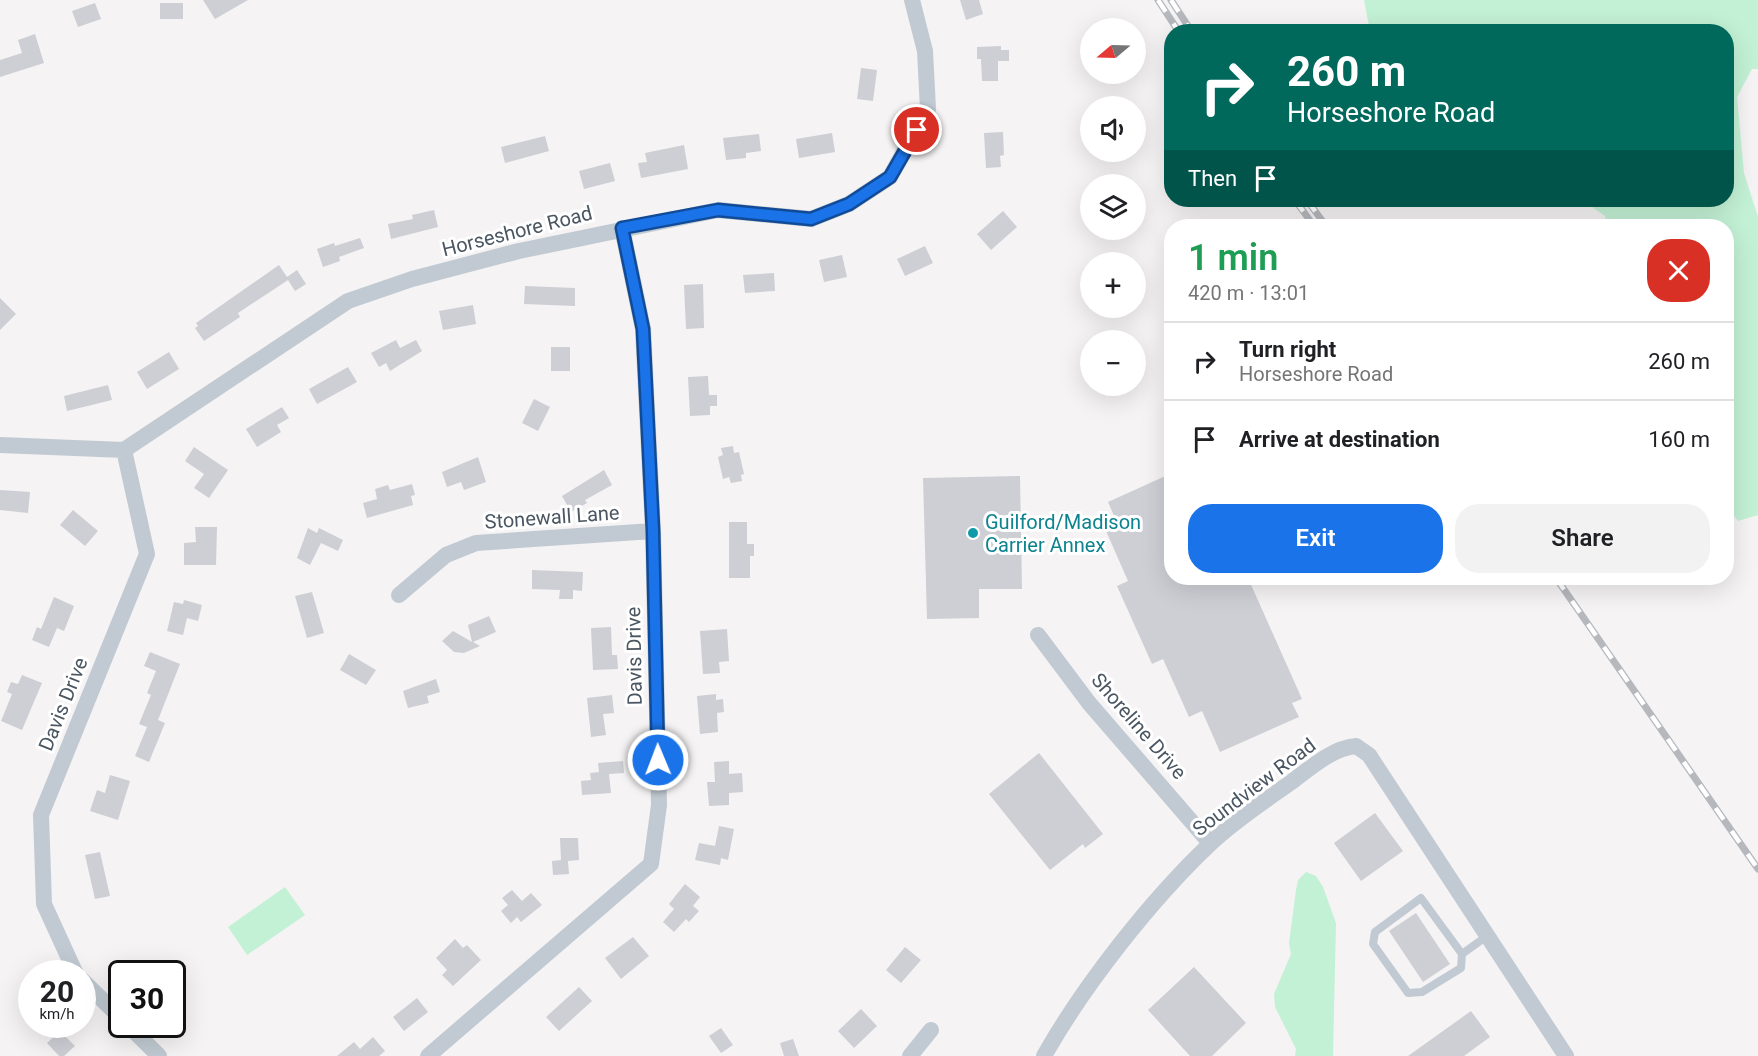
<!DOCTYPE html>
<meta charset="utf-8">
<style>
:root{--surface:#fff;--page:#f2f2f2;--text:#202124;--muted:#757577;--line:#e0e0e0;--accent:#1a73e8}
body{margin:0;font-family:Roboto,sans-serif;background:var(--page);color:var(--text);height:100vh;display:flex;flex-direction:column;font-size:22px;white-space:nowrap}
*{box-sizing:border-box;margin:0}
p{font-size:20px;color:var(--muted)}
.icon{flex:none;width:33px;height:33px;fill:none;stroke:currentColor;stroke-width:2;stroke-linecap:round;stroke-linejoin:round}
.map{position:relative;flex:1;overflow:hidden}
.side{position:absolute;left:1164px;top:219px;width:570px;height:366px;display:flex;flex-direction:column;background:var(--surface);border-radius:24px;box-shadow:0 6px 24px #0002}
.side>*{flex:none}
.guide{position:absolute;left:1164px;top:24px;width:570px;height:183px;border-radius:24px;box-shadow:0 6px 24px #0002;background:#00695c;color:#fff;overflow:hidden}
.needle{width:39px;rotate:251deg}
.buttons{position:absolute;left:1080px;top:18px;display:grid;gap:12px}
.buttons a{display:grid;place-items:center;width:66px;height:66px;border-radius:50%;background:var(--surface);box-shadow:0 6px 24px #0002;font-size:30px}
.speed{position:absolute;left:18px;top:960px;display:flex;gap:12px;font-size:30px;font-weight:700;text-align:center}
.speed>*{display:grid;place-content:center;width:78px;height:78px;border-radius:50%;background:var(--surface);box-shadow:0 6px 24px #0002;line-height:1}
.speed small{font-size:15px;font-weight:400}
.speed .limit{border:3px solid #111;border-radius:9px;background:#fff;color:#111}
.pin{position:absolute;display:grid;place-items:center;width:51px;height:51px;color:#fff;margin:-26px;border:3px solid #fff;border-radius:50%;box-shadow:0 2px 6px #0007}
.me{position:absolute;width:66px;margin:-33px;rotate:359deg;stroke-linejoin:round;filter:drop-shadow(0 0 4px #0008)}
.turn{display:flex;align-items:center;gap:21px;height:126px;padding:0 24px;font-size:27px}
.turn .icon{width:78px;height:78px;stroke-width:2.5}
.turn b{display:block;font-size:42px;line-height:51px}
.then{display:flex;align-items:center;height:57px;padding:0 24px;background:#0003;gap:12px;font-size:22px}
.round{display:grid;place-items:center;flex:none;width:63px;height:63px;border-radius:24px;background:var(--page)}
.overview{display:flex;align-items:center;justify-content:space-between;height:102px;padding:0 24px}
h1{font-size:36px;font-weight:600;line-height:45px;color:#1e9e55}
.cta{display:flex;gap:12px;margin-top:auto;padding:12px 24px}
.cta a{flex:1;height:69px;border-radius:24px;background:var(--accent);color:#fff;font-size:24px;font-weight:600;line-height:69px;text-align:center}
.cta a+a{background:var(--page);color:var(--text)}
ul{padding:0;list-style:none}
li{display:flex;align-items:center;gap:18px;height:78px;padding:0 24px;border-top:2px solid var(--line)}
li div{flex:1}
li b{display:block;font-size:22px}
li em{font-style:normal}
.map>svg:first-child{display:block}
</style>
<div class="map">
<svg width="1758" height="1056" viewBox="0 0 1758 1056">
<rect width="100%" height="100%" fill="#f5f3f3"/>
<path fill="#c3f1d5" d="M1364,0H1758V69H1752L1737,97L1744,173L1758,217V515L1738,521L1727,507L1726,226H1606L1605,216L1582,200H1726V32L1370,31Z
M1306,872L1316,876L1323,887L1336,923L1333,1056H1295L1296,1049L1275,1007L1274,994L1291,954L1289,943L1296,890L1298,880Z
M285,887L305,915L247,955L228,927Z"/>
<path fill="#cdcfd5" d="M203,0H248L215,19Z
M960,0H979L983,14L966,20Z
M95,3L101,19L78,27L72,11Z
M160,3H183V19H160Z
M35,34L44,63L0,77V60L22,53L18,40Z
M1001,46V50H1009V61H998V81H982L981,59H977V47Z
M861,68L877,70L873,101L857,99Z
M1003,132L1004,155L1000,156L1001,167L986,168L984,133Z
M832,133L835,152L799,158L796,139Z
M759,134L761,151L746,153V158L726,160L723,138Z
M545,136L549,151L505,163L501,147Z
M684,145L688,169L641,178L638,163L647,162L645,153Z
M610,163L615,181L584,189L579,171Z
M434,210L438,227L391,239L388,224L413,219L412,215Z
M1003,211L1017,227L991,250L977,234Z
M360,238L364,248L339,257L340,261L323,267L317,249L334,243L335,246Z
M925,246L933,263L905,276L897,259Z
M842,255L847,277L824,282L819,260Z
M279,265L287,277L297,270L306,284L295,291L288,280L238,313L240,317L204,341L195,328L198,326L196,323Z
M774,273L775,291L745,293L743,275Z
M703,284L704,328L686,329L684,285Z
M525,286L575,288V306L524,304Z
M0,298L16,314L0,330Z
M473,305L476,324L443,330L439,311Z
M396,340L400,348L416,340L422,351L390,371L386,363L379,367L371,353Z
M551,347H570V371H551Z
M169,352L179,369L147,389L137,372Z
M348,367L357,382L317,404L309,389Z
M708,376L709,395H717V406H710V415L690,416L688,377Z
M108,385L112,400L67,411L64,396Z
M534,399L550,407L538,431L522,423Z
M282,407L289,418L277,425L281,432L257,447L246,429Z
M733,446L734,453L739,452L744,474L741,475L742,481L731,483L729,477L723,479L718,457L723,455L721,448Z
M194,447L228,470L209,498L194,488L204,474L185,461Z
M478,457L486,482L464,490L461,482L447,487L442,472Z
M604,470L612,485L585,500L587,503L571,512L562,496Z
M1172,473V578H1248L1302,699L1292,703L1299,717L1220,752L1202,711L1189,717L1163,659L1152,664L1117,586L1128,581L1103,524L1115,518L1108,502Z
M1020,476L1022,589H979V618L927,619L923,478Z
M412,484L415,495L411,496L413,505L367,518L363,503L377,499L375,489L388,485L390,490Z
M0,490L30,492L28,513L0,510Z
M73,510L98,531L85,546L60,525Z
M729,522H747V544H754V556H750V578H729Z
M195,527H217L216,565H184V543L196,542Z
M308,528L317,533L319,528L343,540L338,551L321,543L310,565L297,558Z
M532,570L583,572L582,591L573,590V599H559L560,590L532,589Z
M312,592L324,633L307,638L295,596Z
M54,597L74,606L64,631L57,628L49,647L32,640L37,627L41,629Z
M184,600L202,605L198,621L187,618L183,635L167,631L174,602L183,604Z
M489,616L496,632L473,642L480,646L464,653L454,652L442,641L453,631L472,642L468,625Z
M611,627L612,655H617L618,669L593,670L591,628Z
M727,629L729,661L719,662L720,673L703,674L700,631Z
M150,652L180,664L158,720L165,723L149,762L135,756L147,727L139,724L151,695L147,693L156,671L144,666Z
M349,654L376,670L366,685L340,670Z
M22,675L42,683L22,730L1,721L12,694L7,692L11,682L18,684Z
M436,679L440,692L427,696L429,703L408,708L403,691Z
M716,694V700L723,699L724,712L717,713L718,732L700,734L697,696Z
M612,695L614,713L603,714L606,735L591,737L587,698Z
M1039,753L1103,834L1085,848L1083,844L1050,870L989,794Z
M623,761L624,773L609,774L611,793L582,795L581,781L591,780L590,773L599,772L598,763Z
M729,761V774L742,773L743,792L729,793V805L709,806L707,782H715L714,762Z
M110,775L130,781L118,820L90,811L97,790L105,793Z
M1375,813L1403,851L1361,881L1334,843Z
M719,826L734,829L728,860L721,858L720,865L695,860L699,843L715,846Z
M560,838H578L579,860L568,861L569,874L553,875L552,861L561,860Z
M100,852L110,896L95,899L85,855Z
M685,884L700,897L693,906L699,911L689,922L686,919L674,932L663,922L674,909L669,904Z
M512,890L522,901L531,893L542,905L521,922L517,917L511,923L501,911L508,905L502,898Z
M1416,913L1450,964L1423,982L1389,931Z
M633,937L649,956L621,979L605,958Z
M455,939L463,948L467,945L481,960L453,986L442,975L447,970L436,958Z
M905,947L921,960L901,983L886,970Z
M1194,967L1246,1023L1212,1056H1190L1148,1010Z
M579,987L592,1001L559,1031L546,1017Z
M417,998L428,1012L404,1031L393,1017Z
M861,1009L877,1026L854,1048L838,1031Z
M1471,1011L1490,1037L1464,1056H1408Z
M721,1028L733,1045L721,1053L709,1036Z
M60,1031L75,1046L64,1056H59L47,1043Z
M373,1037L385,1051L379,1056H337L354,1042L360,1049Z
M793,1039L799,1056H784L780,1043Z"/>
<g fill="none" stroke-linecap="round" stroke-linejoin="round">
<path stroke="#c1cad2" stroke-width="8" d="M1462,954L1461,968L1422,992L1408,993L1373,944L1375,932L1421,898L1462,954L1487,936"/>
<path stroke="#c1cad2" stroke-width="16" d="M0,445L124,450L348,301L412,279L519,251L718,210L811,219L849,204L890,177L928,109L925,51L912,0
M399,595L446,555L476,543L653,531
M1038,635L1089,703L1210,843
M76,974L44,904L41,815L147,554L124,450
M82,980L122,1019
M127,1024L159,1056
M428,1056L651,864L659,805L653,531L643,329L622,228
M910,1056L931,1030
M1044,1056C1084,985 1151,900 1210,844C1234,821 1262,803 1290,783C1309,769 1332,748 1356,746L1369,755L1566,1056"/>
<g stroke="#b5b8bd" stroke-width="7">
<path id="rail" d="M1158,0L1179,32
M1171,0L1192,32
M1295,200L1314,226
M1307,200L1326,226
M1556,578L1758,869"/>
</g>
<use href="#rail" stroke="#fff" stroke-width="4.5" stroke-dasharray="14" stroke-linecap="butt"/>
</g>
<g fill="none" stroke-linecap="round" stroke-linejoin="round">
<g stroke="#114b97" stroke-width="15">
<path id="route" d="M658,760L653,531L643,329L622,228L718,210L811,219L849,204L890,177L917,130"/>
</g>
<use href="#route" stroke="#1a73e8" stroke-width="10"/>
</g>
<circle fill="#0f9aa8" stroke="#fff" stroke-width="2" cx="973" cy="533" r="6"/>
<g text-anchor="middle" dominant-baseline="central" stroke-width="6" stroke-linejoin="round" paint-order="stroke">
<g font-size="20" fill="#4a5661" stroke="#fff">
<text transform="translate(517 231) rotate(-14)">Horseshore Road</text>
<text transform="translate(552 517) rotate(-4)">Stonewall Lane</text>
<text transform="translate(634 656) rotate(-91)">Davis Drive</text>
<text transform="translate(63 704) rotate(-68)">Davis Drive</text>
<text transform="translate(1139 726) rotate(49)">Shoreline Drive</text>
<text transform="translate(1254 787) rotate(-37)">Soundview Road</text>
</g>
<g font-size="20" fill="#0d838f" stroke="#fff" text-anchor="start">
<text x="985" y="522">Guilford/Madison<tspan x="985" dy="23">Carrier Annex</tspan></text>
</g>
</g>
</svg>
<div class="buttons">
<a><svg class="needle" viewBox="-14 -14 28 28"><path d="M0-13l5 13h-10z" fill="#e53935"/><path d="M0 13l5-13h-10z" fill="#757577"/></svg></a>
<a><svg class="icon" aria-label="sound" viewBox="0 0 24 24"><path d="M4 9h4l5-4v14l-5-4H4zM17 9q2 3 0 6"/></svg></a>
<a><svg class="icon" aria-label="layers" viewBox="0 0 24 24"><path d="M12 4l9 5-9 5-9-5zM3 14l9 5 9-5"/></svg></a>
<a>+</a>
<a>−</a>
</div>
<div class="speed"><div>20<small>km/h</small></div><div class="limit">30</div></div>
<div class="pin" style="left:917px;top:130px;background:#d93025"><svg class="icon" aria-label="arrive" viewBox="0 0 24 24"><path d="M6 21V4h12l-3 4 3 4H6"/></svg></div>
<svg class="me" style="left:658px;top:760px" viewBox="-20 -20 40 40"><circle r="17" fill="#1a73e8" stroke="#fff" stroke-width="3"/><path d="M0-11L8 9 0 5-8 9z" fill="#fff"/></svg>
<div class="guide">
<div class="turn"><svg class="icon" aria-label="right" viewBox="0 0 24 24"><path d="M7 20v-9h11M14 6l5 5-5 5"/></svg><div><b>260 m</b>Horseshore Road</div></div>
<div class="then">Then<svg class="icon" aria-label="arrive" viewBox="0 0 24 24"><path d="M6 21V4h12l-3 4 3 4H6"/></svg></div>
</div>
<section class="side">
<div class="overview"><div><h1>1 min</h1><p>420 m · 13:01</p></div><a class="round" style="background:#d93025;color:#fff"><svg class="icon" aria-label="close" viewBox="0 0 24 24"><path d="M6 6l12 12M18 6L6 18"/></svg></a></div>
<ul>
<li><svg class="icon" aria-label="right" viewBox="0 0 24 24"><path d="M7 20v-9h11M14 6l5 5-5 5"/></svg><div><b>Turn right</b><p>Horseshore Road</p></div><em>260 m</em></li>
<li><svg class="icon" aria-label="arrive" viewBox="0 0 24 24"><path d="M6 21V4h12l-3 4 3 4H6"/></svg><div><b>Arrive at destination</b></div><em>160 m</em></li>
</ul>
<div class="cta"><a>Exit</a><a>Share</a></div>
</section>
</div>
